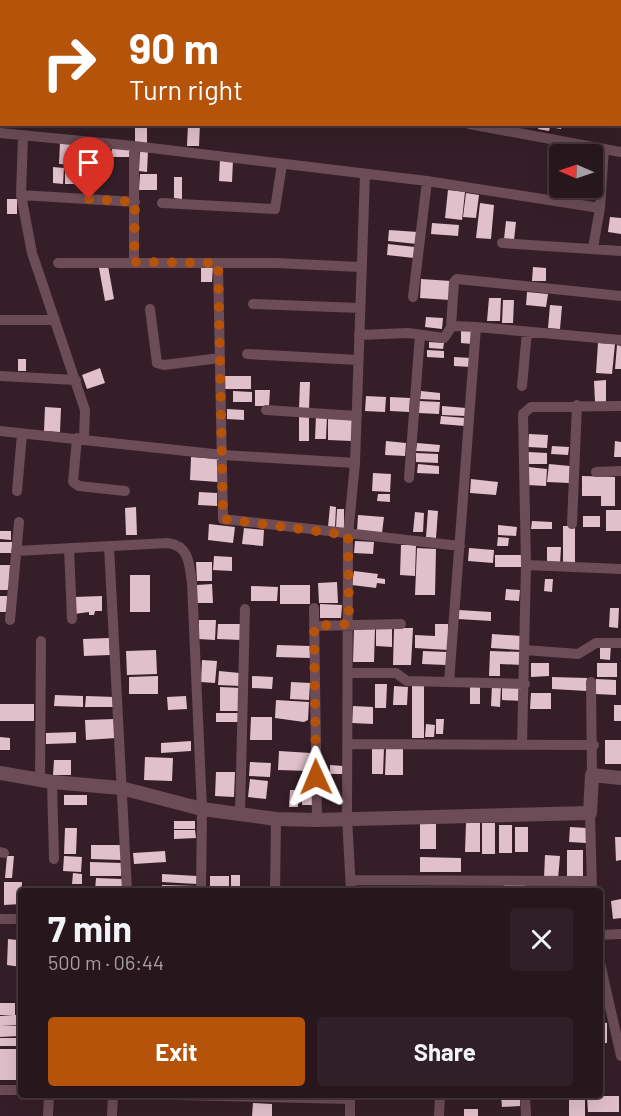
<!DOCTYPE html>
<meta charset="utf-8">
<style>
:root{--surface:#28161d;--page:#301f26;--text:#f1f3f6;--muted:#a59fa4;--line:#44353b;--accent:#b45309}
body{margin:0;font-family:Barlow,sans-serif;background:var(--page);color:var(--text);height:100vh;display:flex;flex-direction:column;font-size:22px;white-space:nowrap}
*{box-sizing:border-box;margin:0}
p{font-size:20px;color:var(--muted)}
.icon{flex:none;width:33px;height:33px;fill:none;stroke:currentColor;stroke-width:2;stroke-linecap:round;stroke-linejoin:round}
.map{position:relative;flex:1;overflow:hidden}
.details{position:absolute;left:18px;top:888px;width:585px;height:210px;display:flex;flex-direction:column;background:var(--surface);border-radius:6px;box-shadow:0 6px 24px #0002,0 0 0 2px var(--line)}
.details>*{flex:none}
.banner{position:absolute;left:0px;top:0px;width:621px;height:126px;box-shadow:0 6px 24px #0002,0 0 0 2px var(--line);background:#b45309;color:#fff;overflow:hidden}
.needle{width:39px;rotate:272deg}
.fabs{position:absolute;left:549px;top:144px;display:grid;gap:12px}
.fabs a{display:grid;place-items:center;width:54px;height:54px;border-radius:6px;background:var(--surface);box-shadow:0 6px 24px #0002,0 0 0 2px var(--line);font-size:30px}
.pin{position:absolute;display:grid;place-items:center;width:51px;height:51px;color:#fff;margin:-62px -26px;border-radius:50% 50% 50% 0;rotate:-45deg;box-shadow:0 0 6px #0007}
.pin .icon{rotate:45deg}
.me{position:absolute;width:66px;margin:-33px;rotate:359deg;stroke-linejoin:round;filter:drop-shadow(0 0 4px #0008)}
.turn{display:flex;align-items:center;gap:21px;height:126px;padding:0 30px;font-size:27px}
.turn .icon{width:78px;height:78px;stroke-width:2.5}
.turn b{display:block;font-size:42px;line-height:51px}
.round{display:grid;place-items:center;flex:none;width:63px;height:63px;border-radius:6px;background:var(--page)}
.overview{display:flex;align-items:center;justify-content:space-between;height:102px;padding:0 30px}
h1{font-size:36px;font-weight:700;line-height:45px}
.primary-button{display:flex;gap:12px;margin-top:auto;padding:12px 30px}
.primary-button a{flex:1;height:69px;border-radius:6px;background:var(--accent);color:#fff;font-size:24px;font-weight:700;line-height:69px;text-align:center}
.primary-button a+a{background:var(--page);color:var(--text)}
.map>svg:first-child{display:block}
</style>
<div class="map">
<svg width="621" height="1116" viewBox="0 0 621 1116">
<rect width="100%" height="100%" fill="#351e27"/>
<path fill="#e0c0cb" d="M135,124H147V143H135Z
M188,124H200L199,146H187Z
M539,124H562L561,129L550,127L549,131L538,129Z
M60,143L82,144L81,165L59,164Z
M97,146L103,147L102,168L95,167Z
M112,147H131V157H111Z
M104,148H110V166H104Z
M140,150L148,151L147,172L139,171Z
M220,159L233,160L232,182L219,181Z
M53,167L64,168L63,184L53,183Z
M65,167H81V184H65Z
M140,174H157V190H139Z
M174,177H182V199L174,198Z
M448,190L465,192L462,220L445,218Z
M466,193L479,195L476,218L463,217Z
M7,199H17V214H7Z
M480,203L494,205L491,239L476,238Z
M610,217L621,218V234L608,232Z
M506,221L516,222L514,240L504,239Z
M432,223L459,225L458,236L431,234Z
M389,230L418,232L417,244L388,241Z
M388,244L415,247L414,258L387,255Z
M201,264L213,265L212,282H201Z
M108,266L114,299L105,301L99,268Z
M533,267L546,268V281H532Z
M421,279L451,281L450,300L420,298Z
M527,292L548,294L546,307L526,305Z
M489,298H501L500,321H487Z
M503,300H514L513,323H502Z
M550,305L562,306L560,329L548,328Z
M426,317L443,318L442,329L425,327Z
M461,329L473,330L472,344L461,343Z
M429,342L444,343L443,349L429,348Z
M598,343L615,344L612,374L596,373Z
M617,345L621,346V369H615Z
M427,350L444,351V358L427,357Z
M454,357L471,358V367L454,366Z
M18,359H26V371H18Z
M100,368L105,383L87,389L82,375Z
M225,376H251V389H225Z
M606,380V402H595L594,381Z
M300,382H310L309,409H299Z
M255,390H270L269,406H255Z
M233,391L252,392V402H233Z
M421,391L440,393V400L420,399Z
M366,396L386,397L385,412L365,411Z
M390,397L410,398L409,412L390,411Z
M419,401L440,402L439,414L418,413Z
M442,406L466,408L465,416L442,415Z
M45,407L61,408L60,432L44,431Z
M227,409L244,410V420L227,419Z
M316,415L327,416L326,439H315Z
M299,416H309V441H299Z
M328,416L353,417L352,441L328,440Z
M441,416L466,418L465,426L440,424Z
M529,434L548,435L547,448L528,447Z
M386,441L406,443L405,456L385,455Z
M615,441L621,442V457H614Z
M417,443L440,445L439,452L416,451Z
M552,446L569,447L568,455L551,454Z
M528,452L547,453V464H527Z
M416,453L438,454V463L416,462Z
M191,457L219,459L218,482L190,480Z
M418,464L439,466V474L417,473Z
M549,464L570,466L569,483L547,482Z
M528,467L547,469L546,486L527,485Z
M373,473L391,474L390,492L372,491Z
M582,476L615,477V506H601V496H582Z
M471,479L498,482L496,495L470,493Z
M199,492L217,493V506L198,505Z
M378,494H390V502L377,501Z
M330,506L336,507L335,528L328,527Z
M136,507L137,535H126L125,508Z
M337,509H344V528H336Z
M428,510L438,511L436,538L426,537Z
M606,510H621V531H606Z
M415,512L424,513L423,532H413Z
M358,515L384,517L382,533L357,531Z
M583,516H600V527H583Z
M532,521L552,522V529H531Z
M209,524L235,527L233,543L208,540Z
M498,525L517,527L516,536L498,535Z
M563,526H575V563H563Z
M244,528L264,530L263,546L242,544Z
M0,531H11V540L0,539Z
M498,537L509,538L508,546H497Z
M355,541L374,542L373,554L354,553Z
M0,542H12V553H0Z
M401,545H416L415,576L400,575Z
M547,547H561L560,564H547Z
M417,548L436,549L435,595H415Z
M469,548L494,550L493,563L468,561Z
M495,555H522V567H495Z
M214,556L232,557V571L213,570Z
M196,562H212V581H197Z
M0,565H10L9,590H0Z
M354,571L378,574L377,578L385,579V584L377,583L376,588L352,585Z
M130,575H150V612H130Z
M545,579H553L552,592L544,591Z
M337,582L338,603H319L318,583Z
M212,584L213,603H197V585Z
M280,585H310V604H280Z
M251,586L278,587L277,601H251Z
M506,589L520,590L519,601L505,600Z
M0,596H7V612H0Z
M102,596V611H95L94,615H89V612L74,614V597Z
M320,604L342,605L341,618H320Z
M610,608H619L618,628L609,627Z
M459,610L491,612V621L458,619Z
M199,620H216L215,640L198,639Z
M218,624H241V640L217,639Z
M435,624H448V650L415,648V635L435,636Z
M376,627L392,628V647L376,646Z
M354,628H375L374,662H353Z
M394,628H413L411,665H393Z
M492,634L522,636L521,650L491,648Z
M109,638L110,655L84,656L83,639Z
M600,644H611L610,660L600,659Z
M277,645L310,646V658L276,657Z
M156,650L157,674L127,675L126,651Z
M423,651L447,652L446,665L422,664Z
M490,651L522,652V665L500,664V676H489Z
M202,660L217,661L215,683L201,682Z
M531,663H549V676L531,677Z
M597,663H617V677H597Z
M219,671L240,673V686L218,685Z
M158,676V694H129V677Z
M252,676L273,677L272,689L252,688Z
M552,677L587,678V691L552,689Z
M596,679L616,680V695L595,694Z
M291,682L310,683L309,700L290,699Z
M412,683H424V738H412Z
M375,684H387L386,708H375Z
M492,685L501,686L500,707L491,706Z
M394,686L408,687L407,705H393Z
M470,686H480V704H470Z
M220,687L241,688V711H220Z
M502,687L522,688V701L502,700Z
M531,693H551V709H530Z
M55,695L83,696V707L54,706Z
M86,696L115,697V707H85Z
M186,696L187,709L168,710L167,697Z
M276,700L309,702L308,720L304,722L275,718Z
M0,704H34V721H0Z
M614,705H621V721H614Z
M353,706L373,707V724L352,723Z
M216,713H240V722H216Z
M251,717H272V740H250Z
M115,719L116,738L86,740L85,720Z
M436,719H444L443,734H436Z
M426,724L435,725L434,737H425Z
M76,732V743L46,744V733Z
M0,737L10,738V750H0Z
M605,740H621V764H605Z
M191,741V751L161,753V743Z
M372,748H384L383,774H372Z
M386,748L403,749V775H385Z
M279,751L311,753L310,771L278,770Z
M145,757L173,758L172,781L144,780Z
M54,760H71V775H53Z
M250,762L271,763L270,777L249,776Z
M330,765L343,766V774H330Z
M216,772H235L234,797L215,796Z
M250,779L268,781L266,799L248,797Z
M302,787L312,788V805H302Z
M290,790H299L298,807H289Z
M64,795H87V805H64Z
M174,821H195V829H174Z
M466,823H480V852H465Z
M482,823H495V854H482Z
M420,824H436V849H420Z
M499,825H512V853H499Z
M515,827H528V852H515Z
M570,827L587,828L586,843L569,842Z
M65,828H77L76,854H64Z
M174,830H195L196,838L174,839Z
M615,837H621V860L616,861Z
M91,845H121V860L91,859Z
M567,850H583V878H567Z
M165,851L166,862L134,864L133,853Z
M545,855L560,856L558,879L544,878Z
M7,856H14L12,878H5Z
M64,856L82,857L81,872L63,871Z
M420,857L461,858V872H420Z
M90,862L122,863L121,876H90Z
M73,873L82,874V884H72Z
M162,874L197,876V884L162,882Z
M231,875H240V886L231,887Z
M210,876H229V891H210Z
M96,878L122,879V891H95Z
M4,882H22L21,904L4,905Z
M504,884H525V891H504Z
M162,885L197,886V891H161Z
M460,886H481V891H460Z
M621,899V918L613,919L611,901Z
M8,939L18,940V945H21V967L7,965Z
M0,1003H15V1015H21V1025L0,1026V1016L13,1015H0Z
M600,1022L607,1023V1043H600Z
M0,1026H20V1036L0,1037Z
M0,1038H20L21,1046H0Z
M0,1049H21V1080H0Z
M501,1095H520V1106L502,1107Z
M587,1096H619V1112H588Z
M569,1097L585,1098V1116H569Z
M253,1103L272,1104V1116H252Z
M464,1109H478V1116H464Z"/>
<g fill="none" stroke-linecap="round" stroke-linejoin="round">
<path stroke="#6b4c57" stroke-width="10" d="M78,2V0
M118,2V0
M220,2L221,0
M542,2L543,0
M620,25L621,20
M0,74H2
M469,124L621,152
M0,133L134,146L427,181L600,208
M23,136L21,195L32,253L85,410L84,438
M134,146V262
M21,195L135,202
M162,203L275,209L282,164
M502,243L621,251
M593,248L600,208L604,149
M58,263H276L360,267
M218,263L223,519L460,546
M413,297L427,181
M253,304L360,308
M150,309L157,363L164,365L220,358
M0,320H55
M451,327L454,282L457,279L621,296
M359,335L408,333L444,338L452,326L476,327
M247,354L358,360
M0,376L76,380
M522,386L527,332
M266,410L357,416
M0,431L223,455L355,463
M77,438L73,482L79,486L125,491
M596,472L621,471
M409,478L420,335
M17,491L22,434
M572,524L577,405
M109,546L127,891
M69,548L72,619
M16,551L168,543C190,546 189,565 192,583L202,809L201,891
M526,565L621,569
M314,608L317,820
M10,620L19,522
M314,626L401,624
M525,650L578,654L596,643H621
M349,673H396L407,681L525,684
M449,682L476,327L621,340
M591,682L592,775
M348,744L594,745
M522,745L526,565L523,414L531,407L621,406
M40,780L41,641
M52,782L54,859
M590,813L592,891
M240,814L245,609
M0,852L4,853
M351,880L591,881
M275,891L276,819
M351,891L347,817L348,535L355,463L365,174
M0,919H21
M600,935L621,934
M600,963L621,1056
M0,1090H21
M176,1095L350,1099
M525,1095L526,1116
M48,1116L49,1095
M112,1116L113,1095
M350,1116V1095
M439,1116L440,1095"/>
<path stroke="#6b4c57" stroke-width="14" d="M0,773L52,782L121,788L202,809L276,819L317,820L590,813L592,775L621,778"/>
<path stroke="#926073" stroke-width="15" d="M363,0L369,2
M620,52H621"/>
</g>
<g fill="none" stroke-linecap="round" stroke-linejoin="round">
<path stroke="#b45309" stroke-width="10" stroke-dasharray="0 18" d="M89,199L135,202L134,262L218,263L223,519L348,535L349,624L314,626L316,777"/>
</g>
</svg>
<div class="fabs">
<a><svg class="needle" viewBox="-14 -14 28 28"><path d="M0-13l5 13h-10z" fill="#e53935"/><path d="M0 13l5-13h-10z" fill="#a59fa4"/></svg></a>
</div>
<div class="pin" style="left:89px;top:199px;background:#d93025"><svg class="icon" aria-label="arrive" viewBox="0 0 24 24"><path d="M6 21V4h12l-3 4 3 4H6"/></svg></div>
<svg class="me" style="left:316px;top:777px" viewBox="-20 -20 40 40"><path d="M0-17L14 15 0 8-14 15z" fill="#b45309" stroke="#fff" stroke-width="4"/></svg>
<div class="banner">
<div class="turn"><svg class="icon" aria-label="right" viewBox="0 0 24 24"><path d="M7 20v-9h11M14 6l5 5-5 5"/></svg><div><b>90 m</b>Turn right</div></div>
</div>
<section class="details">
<div class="overview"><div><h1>7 min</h1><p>500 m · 06:44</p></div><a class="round"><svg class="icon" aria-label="close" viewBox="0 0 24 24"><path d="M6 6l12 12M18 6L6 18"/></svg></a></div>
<div class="primary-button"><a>Exit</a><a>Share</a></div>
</section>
</div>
